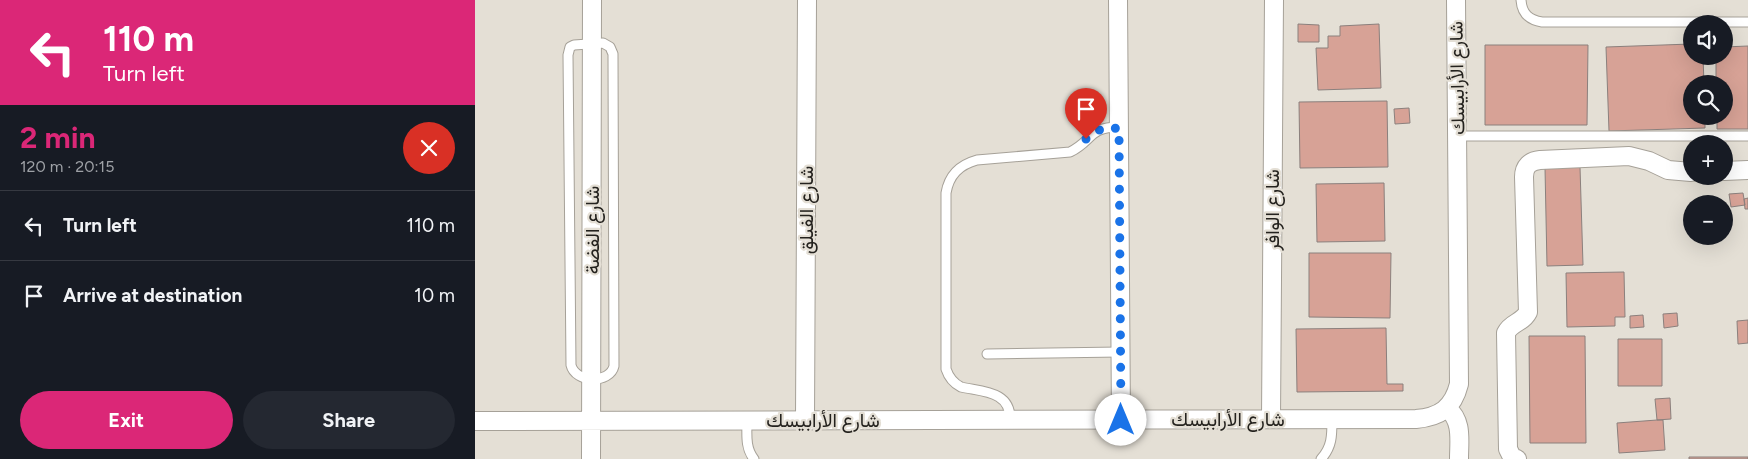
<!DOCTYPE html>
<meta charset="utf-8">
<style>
:root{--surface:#171b24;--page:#242831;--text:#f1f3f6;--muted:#9ea1a6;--line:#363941;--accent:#db2777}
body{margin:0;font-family:Figtree,Vazirmatn,sans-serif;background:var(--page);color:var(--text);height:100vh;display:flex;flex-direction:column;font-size:19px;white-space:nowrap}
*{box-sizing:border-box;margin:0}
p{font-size:16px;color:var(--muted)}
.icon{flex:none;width:28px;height:28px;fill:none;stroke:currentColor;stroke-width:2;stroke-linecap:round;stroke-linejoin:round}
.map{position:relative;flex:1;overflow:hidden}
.drawer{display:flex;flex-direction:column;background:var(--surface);width:475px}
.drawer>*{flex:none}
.hud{background:#db2777;color:#fff;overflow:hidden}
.controls{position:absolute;left:1208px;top:15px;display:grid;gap:10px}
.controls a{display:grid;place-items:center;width:50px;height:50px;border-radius:50%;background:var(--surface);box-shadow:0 5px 20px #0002;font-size:25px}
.pin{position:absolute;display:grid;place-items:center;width:42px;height:42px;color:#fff;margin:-51px -21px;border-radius:50% 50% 50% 0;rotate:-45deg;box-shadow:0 0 5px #0007}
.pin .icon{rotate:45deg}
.me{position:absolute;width:55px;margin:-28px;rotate:0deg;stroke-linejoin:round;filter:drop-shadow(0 0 4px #0008)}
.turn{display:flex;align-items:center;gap:18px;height:105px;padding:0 20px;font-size:22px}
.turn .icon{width:65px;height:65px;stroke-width:2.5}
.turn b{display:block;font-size:35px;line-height:42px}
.round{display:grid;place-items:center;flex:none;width:52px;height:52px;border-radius:26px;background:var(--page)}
.overview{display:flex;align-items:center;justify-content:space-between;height:85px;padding:0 20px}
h1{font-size:30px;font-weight:700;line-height:38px;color:var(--accent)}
.primary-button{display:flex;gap:10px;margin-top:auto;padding:10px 20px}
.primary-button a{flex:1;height:58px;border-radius:30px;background:var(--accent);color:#fff;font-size:20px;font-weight:700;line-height:58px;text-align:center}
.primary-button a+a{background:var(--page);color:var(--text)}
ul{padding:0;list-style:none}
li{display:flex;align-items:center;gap:15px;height:70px;padding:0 20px;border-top:1px solid var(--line)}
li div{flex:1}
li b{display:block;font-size:19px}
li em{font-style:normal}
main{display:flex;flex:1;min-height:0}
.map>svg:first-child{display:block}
</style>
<main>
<section class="drawer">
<div class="hud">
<div class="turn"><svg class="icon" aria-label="left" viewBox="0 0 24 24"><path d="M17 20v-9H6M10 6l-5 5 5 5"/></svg><div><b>110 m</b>Turn left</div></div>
</div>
<div class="overview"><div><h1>2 min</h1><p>120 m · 20:15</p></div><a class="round" style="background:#d93025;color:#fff"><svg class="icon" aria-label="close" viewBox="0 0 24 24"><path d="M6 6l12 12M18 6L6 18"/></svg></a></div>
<ul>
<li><svg class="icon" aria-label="left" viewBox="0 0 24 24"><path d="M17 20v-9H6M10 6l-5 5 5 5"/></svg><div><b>Turn left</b></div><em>110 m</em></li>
<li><svg class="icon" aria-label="arrive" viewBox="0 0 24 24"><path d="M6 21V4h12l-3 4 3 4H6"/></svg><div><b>Arrive at destination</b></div><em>10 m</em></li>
</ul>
<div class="primary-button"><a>Exit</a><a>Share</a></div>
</section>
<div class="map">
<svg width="1273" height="459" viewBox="0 0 1273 459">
<rect width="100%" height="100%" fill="#e4dfd5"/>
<path fill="#d7a296" stroke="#8b807d" d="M823,24L844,25V42H823Z
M904,24L906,88L843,90L841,48H853V36H865V26Z
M1216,44V56H1228L1229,84H1216V116H1230V128L1134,131L1131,47Z
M1010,45H1113L1112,125H1010Z
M1273,46V129H1242V116H1249V84H1241V56H1249V47Z
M912,101L913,167L825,168L824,102Z
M934,108L935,123L920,124L919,109Z
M1105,167L1108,265L1072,266L1070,168Z
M909,183L910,241L842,242L841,184Z
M1268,193L1270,205L1256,207L1254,194Z
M1273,198V209H1270L1269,199Z
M834,253H916L915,318L834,317Z
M1149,272L1150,317H1140V326L1092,327L1091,273Z
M1202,313L1203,326L1189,328L1188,314Z
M1168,315L1169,327L1155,328V316Z
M1273,320V343L1263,344L1262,321Z
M911,328L912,384H928V391L822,392L821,329Z
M1054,336H1110L1111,443H1055Z
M1143,339H1187V386H1143Z
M1195,398L1196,419L1182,420L1180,399Z
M1182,420H1188L1190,450L1144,453L1142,423Z
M1214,457H1273V459H1214Z"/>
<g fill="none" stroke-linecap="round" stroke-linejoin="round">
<g stroke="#a6a198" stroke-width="11">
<path id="lane" d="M1046,0C1047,14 1054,20 1067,22H1273
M128,43L135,47L138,54L139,366C135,384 100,383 96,365L93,55L95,47L99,45Z
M982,136H1273
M512,354L645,352
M535,420C536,391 508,392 486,387C478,383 474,378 471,369V193C474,175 484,165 502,160L595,152C618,141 613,127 644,127
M272,421C272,434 270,448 279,459
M846,459C857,447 857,436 857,419"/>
</g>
<g stroke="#a6a198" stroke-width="20">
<path id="street" d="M643,0L646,420
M1249,171L1273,170
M972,408C988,421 984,440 984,459
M796,419L799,0
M330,420L332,0
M0,421L941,419C965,417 978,408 984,384L981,0
M116,459L117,0
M1042,459L1037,457L1033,449L1031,333C1036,322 1048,323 1053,312L1049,177C1049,166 1055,161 1065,160L1154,156L1174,161L1193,170L1216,172"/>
</g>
<use href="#lane" stroke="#fff" stroke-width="9"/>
<use href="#street" stroke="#fff" stroke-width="18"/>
</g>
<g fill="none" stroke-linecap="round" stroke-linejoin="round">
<path stroke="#1a73e8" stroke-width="9" stroke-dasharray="0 16.2" d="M611,139L626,129L644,128L646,420"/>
</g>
<g text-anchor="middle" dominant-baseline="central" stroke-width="4.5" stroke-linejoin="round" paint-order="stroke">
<g font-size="19" fill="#24221e" stroke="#e4dfd5">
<text transform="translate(982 78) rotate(-91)">شارع الأرابيسك</text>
<text transform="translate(331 210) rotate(-90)">شارع الفيلق</text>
<text transform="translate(797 210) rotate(-90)">شارع الوافر</text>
<text transform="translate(117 230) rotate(-90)">شارع الفضة</text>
<text x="753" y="419">شارع الأرابيسك</text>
<text x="348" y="420">شارع الأرابيسك</text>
</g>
</g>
</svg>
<div class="controls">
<a><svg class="icon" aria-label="sound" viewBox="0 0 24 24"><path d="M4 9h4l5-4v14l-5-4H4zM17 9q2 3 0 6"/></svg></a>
<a><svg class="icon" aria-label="search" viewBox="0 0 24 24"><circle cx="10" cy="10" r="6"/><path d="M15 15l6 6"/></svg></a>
<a>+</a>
<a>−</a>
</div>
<div class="pin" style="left:611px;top:139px;background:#d93025"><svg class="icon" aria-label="arrive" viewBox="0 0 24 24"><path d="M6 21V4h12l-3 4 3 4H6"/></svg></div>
<svg class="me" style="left:646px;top:420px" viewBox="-20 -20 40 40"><circle r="19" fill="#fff"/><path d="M0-13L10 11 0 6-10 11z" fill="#1a73e8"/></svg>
</div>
</main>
